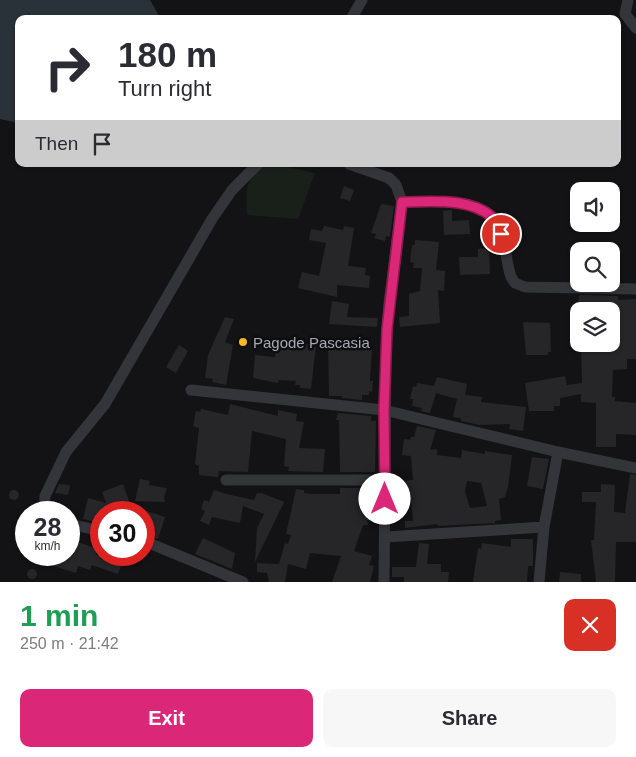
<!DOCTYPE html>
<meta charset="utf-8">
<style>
:root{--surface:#fff;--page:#f7f7f7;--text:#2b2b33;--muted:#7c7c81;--accent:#db2777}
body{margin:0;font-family:Arial,sans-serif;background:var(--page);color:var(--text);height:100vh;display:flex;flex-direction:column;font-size:19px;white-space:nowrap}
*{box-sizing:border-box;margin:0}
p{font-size:16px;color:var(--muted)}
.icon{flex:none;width:28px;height:28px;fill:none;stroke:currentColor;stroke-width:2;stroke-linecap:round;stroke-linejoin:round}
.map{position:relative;height:582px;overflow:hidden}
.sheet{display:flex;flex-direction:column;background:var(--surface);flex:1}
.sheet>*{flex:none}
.top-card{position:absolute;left:15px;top:15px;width:606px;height:152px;border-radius:10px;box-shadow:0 1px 4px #0004;background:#fff;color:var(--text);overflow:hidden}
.tools{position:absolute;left:570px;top:182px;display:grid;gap:10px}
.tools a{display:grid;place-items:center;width:50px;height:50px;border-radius:10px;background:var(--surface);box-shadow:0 1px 4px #0004;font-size:25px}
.speed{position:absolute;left:15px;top:501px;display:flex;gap:10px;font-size:25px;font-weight:700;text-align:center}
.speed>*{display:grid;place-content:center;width:65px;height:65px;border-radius:50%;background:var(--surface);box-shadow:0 1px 4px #0004;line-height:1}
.speed small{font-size:12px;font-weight:400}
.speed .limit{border:8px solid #d22;background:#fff;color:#111}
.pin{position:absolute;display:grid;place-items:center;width:42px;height:42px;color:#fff;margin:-21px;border:2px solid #fff;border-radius:50%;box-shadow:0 1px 5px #0007}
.me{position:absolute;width:55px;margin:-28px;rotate:0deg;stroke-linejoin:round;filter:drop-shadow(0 0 4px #0008)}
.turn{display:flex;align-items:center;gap:18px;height:105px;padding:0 20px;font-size:22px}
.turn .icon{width:65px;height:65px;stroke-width:2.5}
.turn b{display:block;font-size:35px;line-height:42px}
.then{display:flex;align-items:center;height:48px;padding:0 20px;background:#0003;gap:10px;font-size:19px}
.round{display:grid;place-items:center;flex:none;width:52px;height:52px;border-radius:10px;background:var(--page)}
.overview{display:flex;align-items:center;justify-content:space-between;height:85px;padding:0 20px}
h1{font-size:30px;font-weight:700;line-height:38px;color:#1e9e55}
.primary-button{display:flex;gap:10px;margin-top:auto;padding:10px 20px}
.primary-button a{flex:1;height:58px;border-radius:10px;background:var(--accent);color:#fff;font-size:20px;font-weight:700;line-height:58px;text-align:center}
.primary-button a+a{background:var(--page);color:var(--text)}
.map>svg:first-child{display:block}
</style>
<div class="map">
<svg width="636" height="582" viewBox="0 0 636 582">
<rect width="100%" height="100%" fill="#131315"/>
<path fill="#19201a" d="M265,164H275L315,173L298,219L247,215C246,190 244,181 265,164Z"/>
<path fill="#293139" d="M0,0H150L161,19H19V123L0,119Z"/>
<path fill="#262629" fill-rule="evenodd" d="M344,186L354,190L350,201L340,198Z
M381,204L394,206L390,237L386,236L385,241L374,238L376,234L371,233Z
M452,210V221L469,220L470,234L444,235L443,211Z
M324,226L343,230L344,226L354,228L348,266L366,268L365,275L370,276L369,288L337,285V297L298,288L302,272L319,276L326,243L309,240L311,229L322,231Z
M415,240L439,242L436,270L445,271L444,291L438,290L440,323L400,327L399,317L409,316V294L420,291L422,268H413L414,263L410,262L412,245H415Z
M489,248L490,274L460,275L459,257H478V249Z
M579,295L618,296V300L636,299V359H627V369L613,370L612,397H615V401L636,403V435L616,434V447H596V403L581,402V394L560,398V406H554V411H529L525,383L565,376L567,385L582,383L581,346L611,344V311H577Z
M332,301L349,304L347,317L378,318L377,327L329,324Z
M225,317L234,319L225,342L233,345L226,385L212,382L213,379L205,378L208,355Z
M523,322L550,323L551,352H548V355H526Z
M276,341L316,345L311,389L300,388V385H295L296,381L279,380L278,383L253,378L255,355L275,357Z
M328,344L345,348H372L370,381H373L372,392L369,391V395H362V400L342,398V396H329Z
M179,345L188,351L176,373L166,367Z
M437,377L467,384L465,395L482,397L481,402L526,407L523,431L509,429L510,424L479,425L461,421V418L453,417L457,399L436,393L430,413L421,411L422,408L412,406L413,399H410L413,386L416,387L417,383L434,386Z
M230,404L278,416V410L297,414L296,421L304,422L299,448L325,449L323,472L288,471L289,467L284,466L286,439L252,431L248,472L219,471L218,477L199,475V466L195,464L199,428L193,426L196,411L200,412L201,409L228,415Z
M338,413L371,416V421H376L375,472H340L339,420H336Z
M417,426L436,430L430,450L437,449V455L461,458L462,450L485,454V451L512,455L508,487L505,497L499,499L501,520L495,521V523L438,526L437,524L405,528V521H413L411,499H399V495L392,496V482L413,480L411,456L402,455L404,439L410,440L411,437H414ZM467,481L481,483L487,506L470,508L465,491Z
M532,457L549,459L543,489L527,486Z
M630,474L636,475V542H616L615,582H596L591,540H594L596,502H582V492H601V484L615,485L614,512L625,513Z
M140,479L150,481L149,485L167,488L164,498L165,502L135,501Z
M59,484L70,485L68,495L55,493Z
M123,484L129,501H116L165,517L158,539L144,534V512H101V523L83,519L88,498L106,503L102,492Z
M340,488H377V491H375V520H367L368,525H363L354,551L372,556L369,565L374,566L370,582H332L341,556L310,553L306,569L288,564L285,582H269L267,573L257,572V563L279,564L285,543L288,544L291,535L286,534L296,489L304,490V493L313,494H340Z
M214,490L226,494L254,500L257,493H262L284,502L255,562L257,528L264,514L243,506L240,523L212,517L209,525L200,521L205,511L201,509L204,500L209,502Z
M9 495a5 5 0 1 1 10 0a5 5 0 1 1-10 0Z
M203,538L235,553L232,569L195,554Z
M511,539H533V566H528L527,582H473L478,548L481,549L482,543L511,547Z
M72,540L98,549L96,555H125L118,574L92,565L90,570L78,566L76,573L25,557V555H69Z
M419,543L429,544L427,564H441V572H449L448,582H404V577H392V567H416Z
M27 574a5 5 0 1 1 10 0a5 5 0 1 1-10 0Z
M560,572L581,574V582H559Z"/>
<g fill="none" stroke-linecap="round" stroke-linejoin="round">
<path stroke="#34353a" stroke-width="11" d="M628,0L625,14L636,28
M351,19L362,0
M349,164L389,178L396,185L402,202L389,303L386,352L384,582
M402,202C426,202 477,197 494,219C506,234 505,260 511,277L515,283L525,287L636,289
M191,390L384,410L558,452L636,468
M226,480H385
M44,512L45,496L66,452L105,404L212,219L232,190L258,164
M69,524L101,531
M385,537L544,527L558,452
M144,541L243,582
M539,582L544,527"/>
</g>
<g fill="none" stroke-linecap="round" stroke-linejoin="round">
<g stroke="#8e194d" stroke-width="12">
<path id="route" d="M385,499L384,410L387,329L402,202C430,202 469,197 492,217C497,221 499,229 501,234"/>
</g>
<use href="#route" stroke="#db2777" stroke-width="9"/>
</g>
<circle fill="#f7b629" stroke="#0e0e10" stroke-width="2" cx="243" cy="342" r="5"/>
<g text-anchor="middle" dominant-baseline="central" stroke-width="5" stroke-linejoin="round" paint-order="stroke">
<g font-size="15" fill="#a4a9b5" stroke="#0e0e10" text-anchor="start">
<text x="253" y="342">Pagode Pascasia</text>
</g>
</g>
</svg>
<div class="tools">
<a><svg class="icon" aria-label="sound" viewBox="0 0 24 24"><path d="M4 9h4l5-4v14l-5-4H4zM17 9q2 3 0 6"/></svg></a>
<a><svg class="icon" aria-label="search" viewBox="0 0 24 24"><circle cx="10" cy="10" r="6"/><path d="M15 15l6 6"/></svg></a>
<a><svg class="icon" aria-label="layers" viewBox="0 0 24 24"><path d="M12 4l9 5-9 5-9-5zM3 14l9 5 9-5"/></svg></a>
</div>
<div class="speed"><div>28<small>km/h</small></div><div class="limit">30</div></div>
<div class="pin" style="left:501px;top:234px;background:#d93025"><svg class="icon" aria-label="arrive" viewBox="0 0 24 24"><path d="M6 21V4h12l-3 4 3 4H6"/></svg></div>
<svg class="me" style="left:385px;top:499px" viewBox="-20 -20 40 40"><circle r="19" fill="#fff"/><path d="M0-13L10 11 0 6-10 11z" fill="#db2777"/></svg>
<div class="top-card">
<div class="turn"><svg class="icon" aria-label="right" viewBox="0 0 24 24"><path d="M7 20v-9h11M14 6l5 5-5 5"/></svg><div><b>180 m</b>Turn right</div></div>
<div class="then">Then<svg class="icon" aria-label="arrive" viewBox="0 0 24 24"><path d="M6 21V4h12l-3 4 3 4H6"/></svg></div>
</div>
</div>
<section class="sheet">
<div class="overview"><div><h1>1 min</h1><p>250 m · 21:42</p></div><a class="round" style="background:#d93025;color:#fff"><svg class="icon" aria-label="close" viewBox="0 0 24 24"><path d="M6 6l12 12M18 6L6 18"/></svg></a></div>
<div class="primary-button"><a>Exit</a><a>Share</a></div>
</section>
